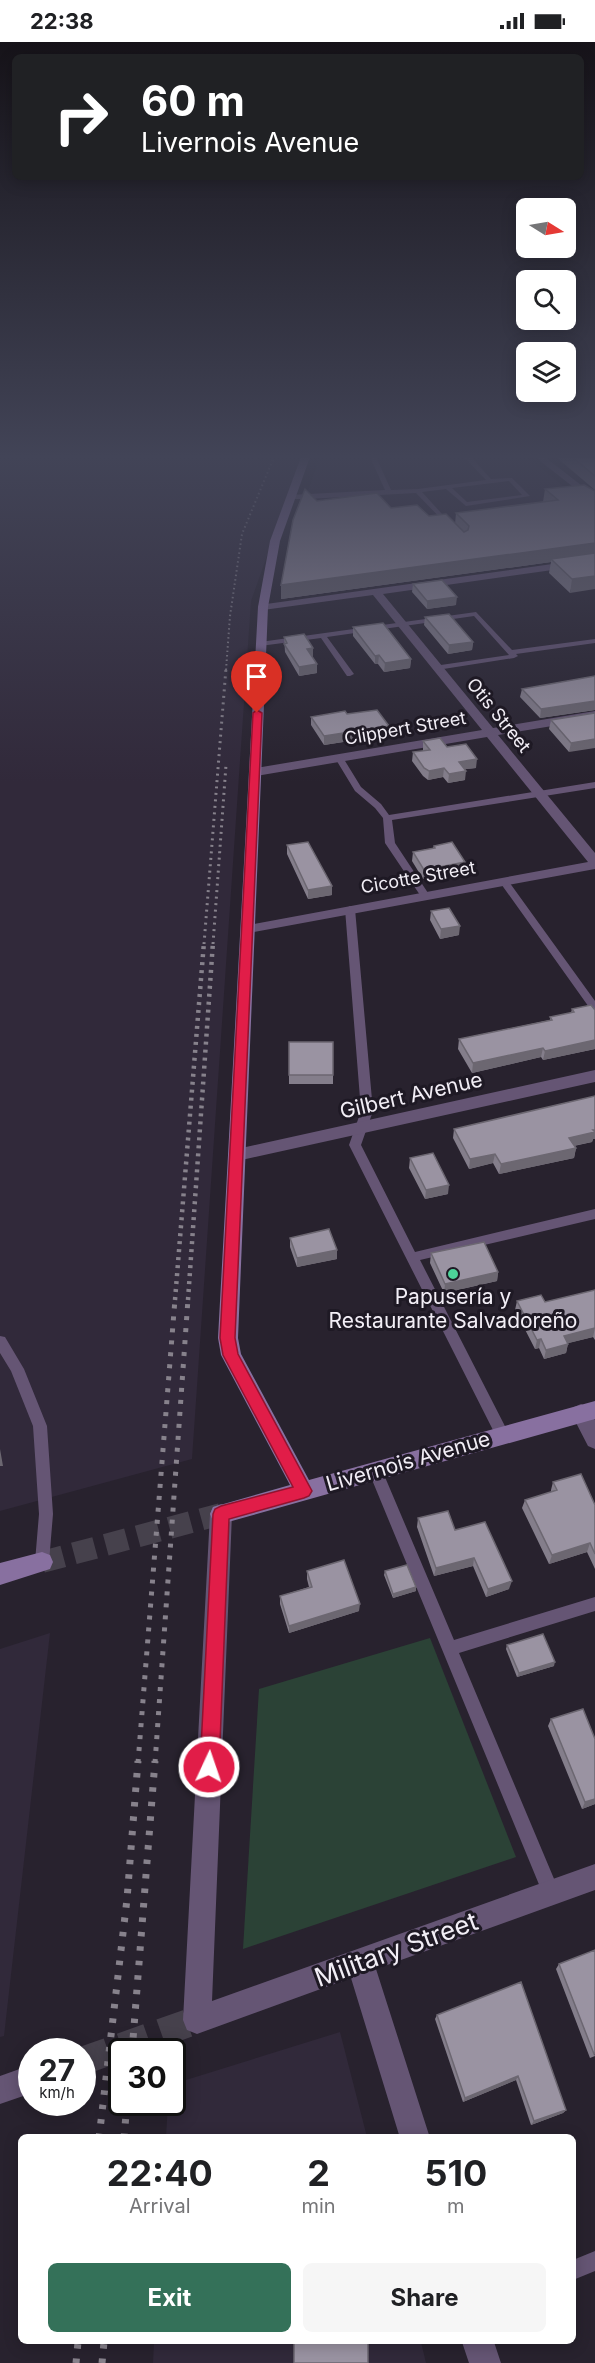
<!DOCTYPE html>
<meta charset="utf-8">
<style>
:root{--surface:#fff;--page:#f6f6f6;--text:#202124;--muted:#757577;--accent:#347159}
body{margin:0;font-family:Inter,sans-serif;background:var(--page);color:var(--text);height:100vh;display:flex;flex-direction:column;font-size:22px;white-space:nowrap}
*{box-sizing:border-box;margin:0}
p{font-size:20px;color:var(--muted)}
.icon{flex:none;width:33px;height:33px;fill:none;stroke:currentColor;stroke-width:2;stroke-linecap:round;stroke-linejoin:round}
.map{position:relative;flex:1;overflow:hidden}
.drawer{position:absolute;left:18px;top:2092px;width:558px;height:210px;display:flex;flex-direction:column;background:var(--surface);border-radius:9px;box-shadow:0 3px 15px #0003}
.drawer>*{flex:none}
.hud{position:absolute;left:12px;top:12px;width:572px;height:126px;border-radius:9px;box-shadow:0 3px 15px #0003;background:#202124;color:#fff;overflow:hidden}
.needle{width:39px;rotate:101deg}
.fabs{position:absolute;left:516px;top:156px;display:grid;gap:12px}
.fabs a{display:grid;place-items:center;width:60px;height:60px;border-radius:9px;background:var(--surface);box-shadow:0 3px 15px #0003;font-size:30px}
.speed{position:absolute;left:18px;top:1996px;display:flex;gap:12px;font-size:30px;font-weight:700;text-align:center}
.speed>*{display:grid;place-content:center;width:78px;height:78px;border-radius:50%;background:var(--surface);box-shadow:0 3px 15px #0003;line-height:1}
.speed small{font-size:15px;font-weight:400}
.speed .limit{border:3px solid #111;border-radius:9px;background:#fff;color:#111}
.pin{position:absolute;display:grid;place-items:center;width:51px;height:51px;color:#fff;margin:-62px -26px;border-radius:50% 50% 50% 0;rotate:-45deg;box-shadow:0 0 6px #0007}
.pin .icon{rotate:45deg}
.me{position:absolute;width:66px;margin:-33px;rotate:3deg;stroke-linejoin:round;filter:drop-shadow(0 0 4px #0008)}
.turn{display:flex;align-items:center;gap:21px;height:126px;padding:0 30px;font-size:27px}
.turn .icon{width:78px;height:78px;stroke-width:2.5}
.turn b{display:block;font-size:42px;line-height:51px}
.eta{display:flex;justify-content:space-evenly;align-items:center;height:102px;text-align:center}
.eta b{font-size:36px;font-weight:700;line-height:42px}
.primary-button{display:flex;gap:12px;margin-top:auto;padding:12px 30px}
.primary-button a{flex:1;height:69px;border-radius:9px;background:var(--accent);color:#fff;font-size:24px;font-weight:700;line-height:69px;text-align:center}
.primary-button a+a{background:var(--page);color:var(--text)}
.status{display:flex;justify-content:space-between;align-items:center;height:42px;padding:0 30px;background:var(--surface);direction:ltr}
.status svg{height:16px;fill:currentColor}
.map>svg:first-child{display:block}
</style>
<div class="status"><b>22:38</b><svg viewBox="0 0 49 12"><path d="M0 12V9h3v3zM5 12V6h3v6zM10 12V3h3v9zM15 12V0h3v12zM26 1h20v11H26zM47 4h2v5h-2z"/></svg></div>
<div class="map">
<svg width="595" height="2321" viewBox="0 0 595 2321">
<rect width="100%" height="100%" fill="#28222e"/>
<path fill="#31293a" d="M0,415H302L251,559L192,1417L0,1469Z
M320,415H527L595,469V514L282,557L289,518L304,460Z
M50,1591L4,1994L0,1995V1607Z
M340,1990L367,2095H166L168,2061H172L173,2042Z
M154,2300H421L426,2321H153Z"/>
<path fill="#2b4236" d="M430,1596L516,1815L243,1907L259,1647Z"/>
<g fill="none" stroke-linecap="round" stroke-linejoin="round">
<path stroke="#46414c" stroke-width="28" stroke-dasharray="28 14" stroke-linecap="butt" d="M82,2019L197,1978"/>
<path stroke="#46414c" stroke-width="22" stroke-dasharray="22 11" stroke-linecap="butt" d="M42,1520L221,1472"/>
<path fill="#655574" fill-rule="evenodd" d="M370,415H376L391,448L418,447L486,438L464,415H471L491,437L512,436L530,454L466,464L446,447L422,450L452,483V485L450,486L416,451L306,457H290L287,455L290,453L385,448ZM509,439L522,453L467,460L452,446Z
M476,570L512,608L595,597V601L516,612L518,614L514,616L437,628L433,626L434,624L509,613L474,574L327,595L354,632L350,634H347L321,596L260,604L256,602L260,600Z
M336,714H342L361,745L381,762L389,773L595,740V746L392,778L395,801L430,854L425,857L422,856L385,801L383,776L375,766L355,749L335,716Z
M504,836L507,837L595,959V969L591,968L499,839Z
M350,864L355,867L373,1069L361,1103L415,1210L595,1167V1177L420,1218L509,1392L507,1396L502,1398L497,1396L349,1103L361,1069L345,867Z
M0,1294L5,1295L24,1327L47,1384L53,1472L49,1520L47,1525L42,1527L37,1525L35,1520L39,1472L33,1384L11,1329L0,1311Z
M375,1422L380,1424L382,1428L454,1598L595,1555V1569L459,1611L560,1851L557,1857L551,1860L545,1857L368,1428L370,1424Z
M595,2209V2229L573,2238V2218Z"/>
<path fill="#655574" fill-rule="evenodd" d="M535,415H545L595,454V462Z
M595,516V522L383,552L493,686L595,669V677L498,693L595,811V827L248,891L243,890L241,887L243,884L248,883L588,820L487,695L256,734L252,733L250,730L256,726L482,688L373,553L263,568L258,565L259,563Z
M595,1028V1040L237,1119L231,1117L228,1113L231,1109L237,1107Z
M581,1362L588,1365L595,1378V1407L588,1404L571,1371L574,1365Z
M221,1462L229,1465L232,1472L212,1959L595,1822V1848L376,1927L430,2096H400L351,1936L197,1992L187,1988L183,1978L210,1472L213,1465Z
M28,2024L32,2025V2051L0,2062V2034Z
M462,2300H494L501,2321H469Z"/>
<path fill="#8870a0" fill-rule="evenodd" d="M301,415H310L280,499L268,565L238,1296L241,1312L309,1438L595,1359V1377L221,1482L213,1479L210,1472L213,1465L290,1443L221,1313L218,1296L258,565L270,499Z
M42,1510L50,1513L53,1520L50,1527L0,1543V1521Z"/>
<path stroke="#87828c" stroke-width="2" stroke-dasharray="1.5 3" stroke-linecap="butt" d="M226,628L230,574L242,492L274,415"/>
<path stroke="#87828c" stroke-width="3" stroke-dasharray="2 4.5" stroke-linecap="butt" d="M204,902L226,626
M213,902L226,723"/>
<path stroke="#87828c" stroke-width="4.5" stroke-dasharray="3 5" stroke-linecap="butt" d="M175,1258L204,900
M188,1258L213,900"/>
<path stroke="#87828c" stroke-width="5" stroke-dasharray="4 8" stroke-linecap="butt" d="M138,1721L175,1257
M155,1721L188,1257"/>
<path stroke="#87828c" stroke-width="7" stroke-dasharray="4.5 10" stroke-linecap="butt" d="M132,2010L155,1719
M99,2096L127,1857L138,1719
M124,2096L127,2061
M76,2321L78,2300
M102,2321L104,2300"/>
</g>
<path fill="#847e8b" d="M556,415H595V448Z
M545,447L595,449L570,551L549,531L551,520L281,557V543L317,459L391,466L429,474L455,482L456,471L543,460Z
M413,542L456,563L427,567L412,550Z
M425,575L473,600L472,608L448,612L424,583Z
M353,585L411,617L410,626L384,630L378,622H375L353,594Z
M284,595L313,614H312L317,622V631L299,634L285,610Z
M595,634V668L540,676L520,655L522,647Z
M595,671L569,710L549,687L551,678Z
M347,672L388,693L324,703L311,683V675Z
M423,699L447,705L476,726L465,727V738L448,741L443,735L428,738L423,734L412,719L413,710L423,709Z
M287,803L332,844V853L308,857L287,812Z
M434,804L465,820L464,829L423,837L412,819L413,810L433,806Z
M431,869L459,893L440,897L430,878Z
M572,967L595,968V1007L543,1018L541,1015L472,1031L458,1007L459,997L550,978V975L571,971Z
M289,1000H333V1042H289Z
M454,1087L593,1097L592,1100L574,1104L576,1106L574,1116L499,1132L493,1121L469,1127L453,1096Z
M410,1116L448,1152L425,1157L409,1126Z
M290,1196L337,1208V1217L297,1225L290,1205Z
M431,1211L498,1230L497,1239L444,1251L430,1221Z
M595,1248V1298L593,1295L568,1301L566,1311L544,1317L539,1306L535,1307L515,1268L517,1259L545,1260Z
M553,1440L595,1463V1527L587,1510L549,1522L522,1466L525,1458L551,1450V1448Z
M418,1476L455,1488L509,1547L486,1555L473,1524L434,1534L417,1485Z
M307,1529L359,1569L289,1591L280,1562V1554L309,1545L307,1537Z
M385,1529L416,1549L393,1556L384,1533Z
M507,1603L554,1624L517,1635L506,1607Z
M551,1677L595,1697V1762L582,1767L548,1684Z
M559,1922L595,2014L590,2016L556,1927Z
M437,1973L566,2068L563,2071L531,2083L516,2038L463,2060L435,1977Z"/>
<path fill="#6c6771" d="M595,501V514L551,517V520L281,557V543Z
M595,534V547L570,551L572,537Z
M457,555L456,563L427,567V559Z
M473,600L472,608L448,612L449,603Z
M313,606V614L307,615V607Z
M379,613L378,622H375V614Z
M411,617L410,626L384,630L385,621Z
M317,622V631L299,634V625Z
M595,659V668L540,676L541,667Z
M389,684L388,693L324,703V694Z
M595,697V706L569,710L571,701Z
M477,717L476,726L458,728L459,720Z
M444,726L443,735L428,738L429,729Z
M466,729L465,738L448,741L449,732Z
M465,820L464,829L423,837L424,828Z
M332,844V853L308,857V848Z
M460,884L459,893L440,897L441,887Z
M595,998V1007L543,1018L545,1009Z
M543,1006L541,1015L472,1031L473,1021Z
M595,1088V1097H593L592,1100L567,1105L569,1096Z
M576,1106L574,1116L499,1132L501,1122Z
M495,1112L493,1121L469,1127L470,1117Z
M449,1143L448,1152L425,1157L426,1148Z
M337,1208V1217L297,1225V1216Z
M498,1230L497,1239L444,1251L445,1242Z
M595,1286L593,1295L561,1303L564,1294Z
M541,1297L539,1306L535,1307L537,1298Z
M568,1302L566,1311L544,1317L546,1308Z
M0,1407L3,1424H0Z
M590,1501L587,1510L549,1522L552,1513Z
M474,1516L473,1524L434,1534L436,1526Z
M512,1539L509,1547L486,1555L488,1547Z
M416,1545V1549L393,1556V1552Z
M360,1562L359,1569L289,1591V1584Z
M555,1620L554,1624L517,1635L519,1631Z
M595,1757V1762L582,1767L585,1760Z
M518,2034L516,2038L463,2060L465,2056Z
M566,2068L563,2071L531,2083L534,2079Z"/>
<path fill="#9a93a2" stroke="#6c6771" stroke-width="1.5" d="M572,415H595V434Z
M584,443L595,449V501L281,543L293,478L305,447L317,459L377,451L391,466L417,463L429,474L446,472L464,490L468,488L469,484L456,471L558,458L545,447Z
M595,511V534L572,537L551,517Z
M442,538L457,555L427,559L413,542Z
M449,572L473,600L449,603L425,575Z
M383,581L411,617L385,621L379,613L375,614L353,585Z
M304,592L313,606L307,607L317,622L299,625L284,602L287,601L284,595Z
M595,634V659L541,667L522,647Z
M377,668L389,684L324,694L311,675L345,669L347,672Z
M595,671V697L571,701L551,678Z
M440,696L447,705L466,702L477,717L459,720L466,729L449,732L444,726L429,729L424,726L413,710L430,708L423,699Z
M308,800L332,844L308,848L287,803Z
M452,800L465,820L424,828L413,810L435,806L434,804Z
M449,866L460,884L441,887L431,869Z
M591,963L595,968V998L545,1009L543,1006L473,1021L459,997L552,978L550,975L574,970L572,967Z
M289,1000H333V1033H289Z
M595,1054V1088H593L595,1090L569,1096L576,1106L501,1122L495,1112L470,1117L454,1087Z
M433,1111L449,1143L426,1148L410,1116Z
M329,1187L337,1208L297,1216L290,1196Z
M484,1200L498,1230L445,1242L431,1211Z
M595,1248V1286L564,1294L568,1302L546,1308L541,1297L537,1298L517,1259L541,1253L545,1260Z
M581,1432L595,1463V1512L590,1501L552,1513L525,1458L557,1448L553,1440Z
M448,1469L455,1488L485,1480L512,1539L488,1547L474,1516L436,1526L418,1476Z
M344,1518L360,1562L289,1584L280,1554L312,1545L307,1529Z
M407,1523L416,1545L393,1552L385,1529Z
M543,1592L555,1620L519,1631L507,1603Z
M583,1667L595,1697V1757L585,1760L551,1677Z
M595,1908V2011L594,2012L559,1922Z
M521,1940L566,2068L534,2079L518,2034L465,2056L437,1973Z
M294,2300H368V2321H294Z"/>
<linearGradient id="sky" x2="0" y2="1"><stop stop-color="#161319"/><stop offset="0.56" stop-color="#424457"/><stop offset="1" stop-color="#424457" stop-opacity="0"/></linearGradient>
<rect width="595" height="740" fill="url(#sky)"/>
<path fill="#e11d48" stroke="#92132f" stroke-width="1.5" d="M257,668L262,671L235,1296L238,1312L312,1449L309,1454L304,1456L229,1477L219,1725L216,1732L209,1734L202,1732L200,1725L213,1472L215,1467L221,1464L293,1445L223,1313L220,1296L253,671Z"/>
<circle fill="#4dd39a" stroke="#1e1924" stroke-width="2" cx="453" cy="1232" r="6"/>
<g text-anchor="middle" dominant-baseline="central" stroke-width="6" stroke-linejoin="round" paint-order="stroke">
<g font-size="18" fill="#f2eef6" stroke="#1e1924">
<text transform="translate(499 673) rotate(51)">Otis Street</text>
<text transform="translate(405 686) rotate(-10)">Clippert Street</text>
<text transform="translate(418 835) rotate(-10)">Cicotte Street</text>
</g>
<g font-size="21" fill="#f2eef6" stroke="#1e1924">
<text transform="translate(411 1053) rotate(-13)">Gilbert Avenue</text>
<text transform="translate(408 1419) rotate(-16)">Livernois Avenue</text>
</g>
<g font-size="21" fill="#f2eef6" stroke="#1e1924">
<text x="453" y="1254">Papusería y<tspan x="453" dy="24">Restaurante Salvadoreño</tspan></text>
</g>
<g font-size="26" fill="#f2eef6" stroke="#1e1924">
<text transform="translate(396 1907) rotate(-20)">Military Street</text>
</g>
</g>
</svg>
<div class="fabs">
<a><svg class="needle" viewBox="-14 -14 28 28"><path d="M0-13l5 13h-10z" fill="#e53935"/><path d="M0 13l5-13h-10z" fill="#757577"/></svg></a>
<a><svg class="icon" aria-label="search" viewBox="0 0 24 24"><circle cx="10" cy="10" r="6"/><path d="M15 15l6 6"/></svg></a>
<a><svg class="icon" aria-label="layers" viewBox="0 0 24 24"><path d="M12 4l9 5-9 5-9-5zM3 14l9 5 9-5"/></svg></a>
</div>
<div class="speed"><div>27<small>km/h</small></div><div class="limit">30</div></div>
<div class="pin" style="left:257px;top:671px;background:#d93025"><svg class="icon" aria-label="arrive" viewBox="0 0 24 24"><path d="M6 21V4h12l-3 4 3 4H6"/></svg></div>
<svg class="me" style="left:209px;top:1725px" viewBox="-20 -20 40 40"><circle r="17" fill="#e11d48" stroke="#fff" stroke-width="3"/><path d="M0-11L8 9 0 5-8 9z" fill="#fff"/></svg>
<div class="hud">
<div class="turn"><svg class="icon" aria-label="right" viewBox="0 0 24 24"><path d="M7 20v-9h11M14 6l5 5-5 5"/></svg><div><b>60 m</b>Livernois Avenue</div></div>
</div>
<section class="drawer">
<div class="eta">
<div><b>22:40</b><p>Arrival</p></div>
<div><b>2</b><p>min</p></div>
<div><b>510</b><p>m</p></div>
</div>
<div class="primary-button"><a>Exit</a><a>Share</a></div>
</section>
</div>
